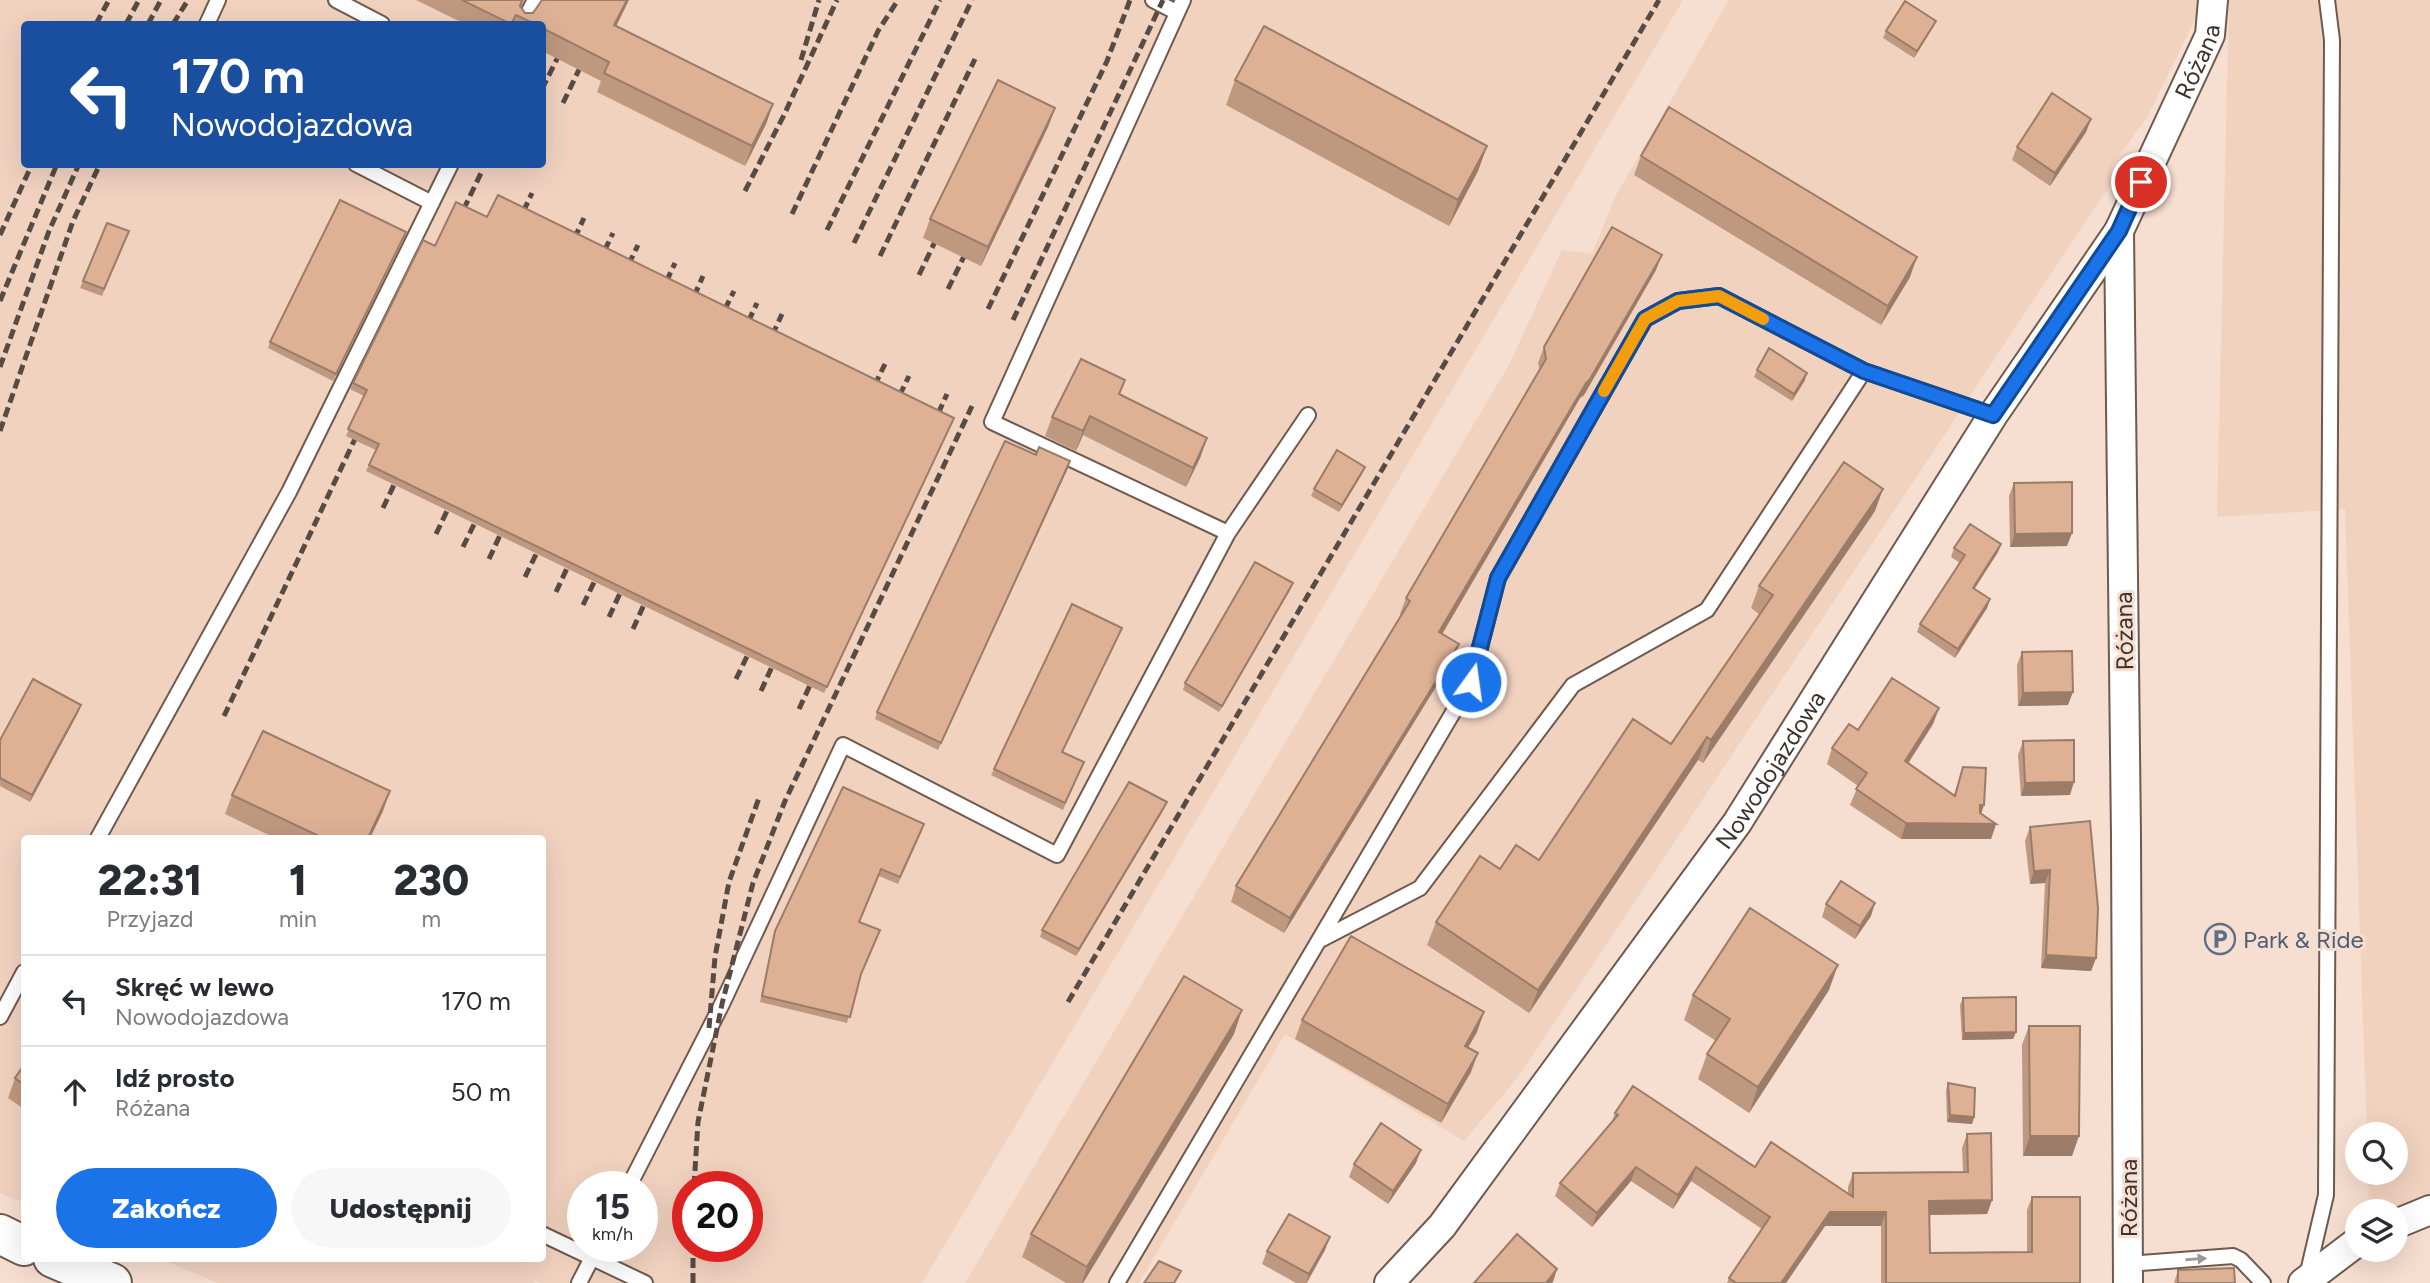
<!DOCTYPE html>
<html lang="pl">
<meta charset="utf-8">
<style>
:root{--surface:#fff;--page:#f7f7f7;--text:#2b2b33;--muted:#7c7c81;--line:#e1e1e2;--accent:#1a73e8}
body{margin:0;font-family:Figtree,sans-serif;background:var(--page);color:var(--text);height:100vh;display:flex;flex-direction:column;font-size:26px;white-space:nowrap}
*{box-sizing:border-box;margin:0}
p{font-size:23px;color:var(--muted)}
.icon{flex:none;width:38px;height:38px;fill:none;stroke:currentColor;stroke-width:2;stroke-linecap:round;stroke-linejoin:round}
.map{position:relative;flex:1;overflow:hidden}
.sheet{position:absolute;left:21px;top:835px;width:525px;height:427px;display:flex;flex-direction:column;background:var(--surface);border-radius:7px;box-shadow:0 7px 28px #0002}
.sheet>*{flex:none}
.hud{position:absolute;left:21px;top:21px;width:525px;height:147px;border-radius:7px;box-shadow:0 7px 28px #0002;background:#1a4fa0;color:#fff;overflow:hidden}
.controls{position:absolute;left:2345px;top:1122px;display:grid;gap:14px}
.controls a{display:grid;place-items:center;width:63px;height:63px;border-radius:50%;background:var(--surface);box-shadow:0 7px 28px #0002;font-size:35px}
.speed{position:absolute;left:567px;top:1171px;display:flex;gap:14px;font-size:35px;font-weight:700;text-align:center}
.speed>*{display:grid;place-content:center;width:91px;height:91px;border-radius:50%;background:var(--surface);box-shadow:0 7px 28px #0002;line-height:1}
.speed small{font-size:18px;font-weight:400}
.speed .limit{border:10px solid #d22;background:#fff;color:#111}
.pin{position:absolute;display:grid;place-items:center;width:60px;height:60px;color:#fff;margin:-30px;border:4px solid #fff;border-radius:50%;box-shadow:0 2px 7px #0007}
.me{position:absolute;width:77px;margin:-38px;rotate:14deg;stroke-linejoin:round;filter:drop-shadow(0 0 5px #0008)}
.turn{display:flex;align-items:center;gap:24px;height:147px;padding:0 35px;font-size:32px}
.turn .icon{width:91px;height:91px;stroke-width:2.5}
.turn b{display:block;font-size:49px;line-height:60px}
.eta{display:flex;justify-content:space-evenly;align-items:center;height:119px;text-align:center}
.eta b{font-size:42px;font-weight:800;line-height:49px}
.cta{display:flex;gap:14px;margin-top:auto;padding:14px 35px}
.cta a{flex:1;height:80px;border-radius:42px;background:var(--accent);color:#fff;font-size:28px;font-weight:800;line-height:80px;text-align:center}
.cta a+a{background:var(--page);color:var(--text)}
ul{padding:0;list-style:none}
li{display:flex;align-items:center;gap:21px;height:91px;padding:0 35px;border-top:2px solid var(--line)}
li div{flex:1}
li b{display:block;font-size:26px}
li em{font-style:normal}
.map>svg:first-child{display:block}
</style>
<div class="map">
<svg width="2430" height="1283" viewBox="0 0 2430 1283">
<rect width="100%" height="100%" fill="#f6ded0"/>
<path fill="#f1d2bf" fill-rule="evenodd" d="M0,0H1683L922,1283H540L535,1280L533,1283H218L158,1258H542V838H24V1203L0,1193ZM24,24H542V164H24ZM583,1186H642V1246H583ZM688,1186H747V1246H688Z
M1729,0H2199V11L2148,116L2111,167L2112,182L1519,1076L1464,1141L1285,1034L1139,1283H965L1510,363L1562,250L1592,254L1615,197Z
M2229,0H2430V1208L2369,1211L2368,1173L2396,1172V1134H2367L2345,509L2217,517Z"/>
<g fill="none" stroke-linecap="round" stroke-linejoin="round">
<g stroke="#6e5a4e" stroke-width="18">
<path id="lane" d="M336,0L382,24
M1153,0L1176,12
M1183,0L992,422L1228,533
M207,24L218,0
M522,24L535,0
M356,164L432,203
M98,838L289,492L451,164
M1322,939L1420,888L1573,685L1707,610L1864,371
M0,1017L24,972
M629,1186L722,1004L843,745L1057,855L1228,533L1308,415
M542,1234L645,1283
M2128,1264L2233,1256L2241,1260L2263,1283
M2307,1276L2326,1195L2332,40L2327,0
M579,1283L598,1246
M1117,1283L1471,682L1498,578L1645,319L1678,301L1719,296L1864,371L1993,415"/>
</g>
<g stroke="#6e5a4e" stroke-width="32">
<g id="street">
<path d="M2396,1224L2430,1210"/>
<path id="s1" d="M1389,1283L1442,1226L1737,823L1993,415L2119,231"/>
<path id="s2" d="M2128,1283L2126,837L2119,231L2210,35L2213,0"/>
<path d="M2303,1283L2357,1242"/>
</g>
</g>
<g stroke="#6e5a4e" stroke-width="42">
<path id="secondary" d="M0,1234L24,1246
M53,1258L112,1283"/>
</g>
<use href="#lane" stroke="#fff" stroke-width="14"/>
<use href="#street" stroke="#fff" stroke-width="28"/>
<use href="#secondary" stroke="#fff" stroke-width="38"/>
<path stroke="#574b44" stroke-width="5" stroke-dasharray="10 5" stroke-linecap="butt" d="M96,24L109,0
M126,24L139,0
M148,24L161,0
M173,24L188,0
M801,60L819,0
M542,89L566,41
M563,103L587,53
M745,191L784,115L837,0
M792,214L878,31L898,0
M457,223L483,169
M517,225L532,193
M827,230L940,0
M0,235L32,164
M854,243L972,0
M568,252L584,218
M880,256L975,59
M598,264L613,233
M919,275L943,225
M622,278L638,245
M948,289L971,242
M660,295L675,263
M0,301L57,164
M988,309L1107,61L1130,0
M688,310L703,276
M1013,320L1163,0
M718,323L734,291
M742,335L757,303
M766,349L782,314
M0,367L49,231L79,164
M868,399L885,364
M893,409L909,376
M932,427L947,394
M0,431L73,221L100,164
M383,508L402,468
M436,534L456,492
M463,547L482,508
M489,559L508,518
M525,577L544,538
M556,592L575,551
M583,605L602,566
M609,617L628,576
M633,629L651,589
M736,679L755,640
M761,691L780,649
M799,709L818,668
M224,716L363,422
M1068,1002L1659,0
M709,1028L715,957L729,882L760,795
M694,1186L698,1122L722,1004L753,883L785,801L972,406
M693,1283V1246"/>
</g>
<path fill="#bf9880" d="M416,0H524L521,7L525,13L616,26L773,104L766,124L745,166L597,92L601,81L542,51V24H465Z
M1936,21L1933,27L1914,58L1883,38L1886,31Z
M1235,80L1487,146L1478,171L1449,226L1226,105Z
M1055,108L1048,127L981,266L923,238L930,219Z
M2091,119L2086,132L2050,186L2012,160L2017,147Z
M1641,156L1910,277L1881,325L1634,175Z
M487,217L951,424L824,693L366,471L376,450L346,436L364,396L350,389L353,383L435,246Z
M107,223L129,231L102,296L80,288Z
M406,232L333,381L268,348L270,342Z
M1656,270L1584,395L1580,398L1442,634L1459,644L1453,659L1284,933L1231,902L1236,886L1401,615L1400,614L1406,598L1540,371L1538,363L1544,347Z
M1757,370L1805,380L1792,401L1754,377Z
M1120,395L1207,438L1200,458L1186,487L1083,435L1076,451L1045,436L1052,417Z
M1036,455L1068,468L938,750L875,719L877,712Z
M1362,474L1339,512L1311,496L1314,489Z
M2014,483L2067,546L2010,547L2009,496Z
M1875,511L1703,763L1698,760L1529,1013L1427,945L1436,922L1500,869L1539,860L1671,744L1760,615L1751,608L1759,586Z
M2001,544L1998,552L1974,589L1990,599L1987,608L1955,658L1917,632L1920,624L1960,563L1951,557L1954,548Z
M1290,590L1219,712L1183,690L1185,683Z
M1119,635L1062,752L1084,762L1063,810L991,775L994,769Z
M2022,652L2068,705L2018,706L2017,665Z
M1939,708L1933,724L1908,764L1954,795L1963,767L1981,814L1996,824L1991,839H1901L1850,805L1858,786L1827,764L1832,748L1858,730Z
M79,711L30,802L0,786V740Z
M2023,741L2070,795L2021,796L2018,755Z
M232,795L383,811L370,838H275L225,814Z
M1164,809L1076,956L1040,937L1042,930Z
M2030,827L2096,958L2091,971L2041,968L2045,883L2030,884L2025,841Z
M922,831L898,884L879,876L860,922V977L847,1023L760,1002L773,938L775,931Z
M1826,904L1871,916L1855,939L1822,917Z
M1829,990L1749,1113L1698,1079L1707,1054L1716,1041L1684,1020L1693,995Z
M1963,998L2016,1032L2013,1039L1962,1040L1960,1005Z
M1302,1020L1477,1032L1468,1047L1471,1072L1441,1123L1295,1039Z
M2029,1026L2072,1156H2023L2022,1045Z
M1234,1034L1083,1283H1066L1022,1257L1031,1234Z
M24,1065V1109L8,1098L15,1078Z
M1948,1083L1974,1117L1972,1124L1947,1122L1946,1090Z
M1615,1113L1755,1167L1848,1194V1187L1853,1173L1963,1172L1962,1148L1967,1134L1992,1200L1987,1214L1929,1215L1930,1253L2027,1252V1210L2032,1197L2080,1283H1881V1226H1825L1786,1283H1727L1729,1278L1762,1229L1691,1181L1673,1209L1631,1181L1592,1227L1555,1196L1560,1183L1611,1124Z
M1416,1163L1388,1204L1349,1177L1354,1164Z
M1325,1250L1307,1283H1296L1262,1264L1267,1251Z
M2178,1270L2235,1283H2174Z"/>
<path fill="#9b7c68" d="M627,0H629L607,45L614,25Z
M1936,21L1933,27L1914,58L1917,51Z
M773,104L766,124L745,166L752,146Z
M1055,108L1048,127L981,266L988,247Z
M2091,119L2086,132L2050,186L2055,173Z
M1487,146L1478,171L1449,226L1458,200Z
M406,232L403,239L333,381L336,374Z
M1662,255L1656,270L1584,395L1580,398L1434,648L1439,632Z
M1917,257L1910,277L1881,325L1888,306Z
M1807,373L1805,380L1792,401L1794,394Z
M1090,416L1083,435L1076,451L1083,431Z
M954,418L951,424L824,693L827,687Z
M1207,438L1200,458L1186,487L1193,468Z
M1070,461L1068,468L938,750L941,743Z
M1365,467L1362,474L1339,512L1342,505Z
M1883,489L1875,511L1703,763L1711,740Z
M2072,533L2067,546L2010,547L2015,534Z
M2001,544L1998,552L1970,596L1973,588Z
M1293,583L1290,590L1219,712L1222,706Z
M1990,599L1987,608L1955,658L1958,649Z
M1122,628L1119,635L1059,759L1062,752Z
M1459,644L1453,659L1284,933L1290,918Z
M2073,692L2068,705L2018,706L2023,693Z
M81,705L79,711L30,802L32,795Z
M1939,708L1933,724L1899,777L1905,761Z
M1707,737L1698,760L1529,1013L1538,990Z
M2074,782L2070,795L2021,796L2025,783Z
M390,791L383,811L370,838H368Z
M1167,802L1164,809L1076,956L1079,949Z
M1980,805H1984L1979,821Z
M1906,823L1996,824L1991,839H1901Z
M2050,870L2045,883L2030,884L2034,871Z
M1875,903L1871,916L1855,939L1860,926Z
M2046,955L2096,958L2091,971L2041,968Z
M1838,965L1829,990L1749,1113L1758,1087Z
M1242,1010L1234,1034L1083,1283H1082L1087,1267Z
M1484,1012L1477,1032L1458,1065L1465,1046Z
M2016,1032L2013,1039L1962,1040L1964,1033Z
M1478,1053L1471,1072L1441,1123L1448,1104Z
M1950,1115L1974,1117L1972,1124L1947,1122Z
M2030,1136H2079L2072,1156H2023Z
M1421,1150L1416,1163L1388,1204L1393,1191Z
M1636,1167L1631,1181L1592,1227L1597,1213Z
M1696,1167L1691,1181L1673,1209L1678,1195Z
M1992,1200L1987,1214L1924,1215L1929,1201Z
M1830,1212H1886L1881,1226H1825L1786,1283H1781Z
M1330,1237L1325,1250L1306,1283L1309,1274Z
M1557,1269L1553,1282L1552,1283H1546Z"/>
<path fill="#deb195" stroke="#9b7c68" stroke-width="2" d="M462,0H522L520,6L525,13H533L542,0H627L614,25L773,104L752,146L604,73L609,62L542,28V24H535L516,15L511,24Z
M1905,1L1936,21L1917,51L1886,31Z
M1264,26L1487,146L1458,200L1235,80Z
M998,80L1055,108L988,247L930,219Z
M2052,93L2091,119L2055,173L2017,147Z
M1669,107L1917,257L1888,306L1641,156Z
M498,195L954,418L827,687L369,465L379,444L348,429L367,390L353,383L423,240L435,246L456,202L487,217Z
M340,200L406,232L336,374L270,342Z
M107,223L129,231L104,289L83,281Z
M1612,227L1662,255L1590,379L1586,383L1439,632L1459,644L1290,918L1236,886L1410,601L1406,598L1546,359L1544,347Z
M1769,348L1807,373L1794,394L1757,370Z
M1081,359L1125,380L1119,394L1207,438L1193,468L1090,416L1083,431L1052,417Z
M1005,441L1036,455L1039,447L1070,461L941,743L877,712Z
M1337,450L1365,467L1342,505L1314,489Z
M1844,462L1883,489L1711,740L1707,737L1538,990L1436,922L1480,856L1500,869L1516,845L1539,860L1633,719L1671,744L1773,595L1759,586Z
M2072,482V533L2015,534L2014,483Z
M1970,524L2001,544L1973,588L1990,599L1958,649L1920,624L1965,555L1954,548Z
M1255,562L1293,583L1222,706L1185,683Z
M1072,604L1122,628L1062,752L1084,762L1065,803L994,769Z
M2072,651L2073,692L2023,693L2022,652Z
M1892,678L1939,708L1905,761L1955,796L1963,767L1986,768L1984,805H1980V813L1996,824L1906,823L1856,789L1867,773L1832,748L1849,724L1858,730Z
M33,679L81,705L32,795L0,778V740Z
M263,731L390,791L368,838H323L232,795Z
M2074,740V782L2025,783L2023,741Z
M1129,782L1167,802L1079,949L1042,930Z
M843,787L924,824L900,877L881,869L859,922L880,930L861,974L850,1017L762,996L775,931Z
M2090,821L2098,908L2096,958L2046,955L2050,870L2034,871L2030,827Z
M1841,881L1875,903L1860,926L1826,904Z
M1750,908L1838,965L1758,1087L1707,1054L1730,1019L1693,995Z
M1351,936L1484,1012L1465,1046L1478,1053L1448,1104L1302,1020Z
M1184,976L1242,1010L1087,1267L1031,1234Z
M2016,997V1032L1964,1033L1963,998Z
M2029,1026H2080L2079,1136H2030Z
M24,1065V1085L15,1078Z
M1948,1083L1975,1088L1974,1117L1950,1115Z
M1633,1086L1755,1167L1771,1142L1853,1197V1173L1968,1172L1967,1134L1991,1133L1992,1200L1929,1201L1930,1253L2032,1252V1197H2080V1283H1886V1212H1830L1781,1283H1736L1729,1278L1770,1217L1696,1167L1678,1195L1636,1167L1597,1213L1560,1183L1618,1115L1615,1113Z
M1381,1123L1421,1150L1393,1191L1354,1164Z
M1289,1214L1330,1237L1309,1274L1267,1251Z
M1517,1234L1557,1269L1546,1283H1474Z
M1159,1261L1181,1271L1174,1283H1144Z
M2234,1268L2235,1283H2178V1270Z"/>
<defs><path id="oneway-solid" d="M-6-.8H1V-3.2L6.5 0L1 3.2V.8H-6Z" transform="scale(1.75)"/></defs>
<use fill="#9d9896" href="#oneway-solid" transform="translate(2196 1259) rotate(-4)"/>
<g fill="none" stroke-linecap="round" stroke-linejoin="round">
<g stroke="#114b97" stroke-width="18">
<path id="route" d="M1471,682L1498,578L1645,319L1678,301L1719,296L1864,371L1993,415L2119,231L2141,182"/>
</g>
<use href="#route" stroke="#1a73e8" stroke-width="12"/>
<path stroke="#f59e0b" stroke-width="12" d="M1604,391L1645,319L1678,301L1719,296L1763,319"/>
</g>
<defs>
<g id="parking-ring" transform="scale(1.575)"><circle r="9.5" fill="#f6ded0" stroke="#5c6f8a" stroke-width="1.5"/><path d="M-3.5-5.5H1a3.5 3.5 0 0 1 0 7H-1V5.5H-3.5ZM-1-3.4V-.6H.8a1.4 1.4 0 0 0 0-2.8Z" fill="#5c6f8a"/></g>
</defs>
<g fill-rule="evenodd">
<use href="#parking-ring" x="2220" y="939"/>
</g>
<g text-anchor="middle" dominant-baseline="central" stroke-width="6" stroke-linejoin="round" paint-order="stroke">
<g font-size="24" fill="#3b322c" stroke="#f6ded0">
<text stroke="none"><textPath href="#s2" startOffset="1239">Różana</textPath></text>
<text transform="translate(2124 631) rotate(-91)">Różana</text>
<text stroke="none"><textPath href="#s1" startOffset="640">Nowodojazdowa</textPath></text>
<text transform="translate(2128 1198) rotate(-90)">Różana</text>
</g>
<g font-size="24" fill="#4e5e75" stroke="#f6ded0" text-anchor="start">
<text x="2243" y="939">Park &amp; Ride</text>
</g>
</g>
</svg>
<div class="controls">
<a><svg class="icon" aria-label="search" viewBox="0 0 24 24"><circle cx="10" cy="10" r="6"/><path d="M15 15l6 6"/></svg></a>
<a><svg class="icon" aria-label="layers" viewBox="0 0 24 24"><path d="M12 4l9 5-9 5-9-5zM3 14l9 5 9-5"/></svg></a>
</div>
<div class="speed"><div>15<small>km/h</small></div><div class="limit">20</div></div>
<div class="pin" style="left:2141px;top:182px;background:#d93025"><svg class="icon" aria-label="arrive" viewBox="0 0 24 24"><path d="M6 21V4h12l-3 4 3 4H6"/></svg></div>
<svg class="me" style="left:1471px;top:682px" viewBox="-20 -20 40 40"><circle r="17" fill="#1a73e8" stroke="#fff" stroke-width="3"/><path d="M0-11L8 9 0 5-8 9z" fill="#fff"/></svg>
<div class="hud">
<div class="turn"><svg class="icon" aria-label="left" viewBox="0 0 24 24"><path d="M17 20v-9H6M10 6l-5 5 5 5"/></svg><div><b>170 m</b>Nowodojazdowa</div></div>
</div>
<section class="sheet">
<div class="eta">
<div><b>22:31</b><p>Przyjazd</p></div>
<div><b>1</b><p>min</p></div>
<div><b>230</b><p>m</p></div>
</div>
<ul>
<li><svg class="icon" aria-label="left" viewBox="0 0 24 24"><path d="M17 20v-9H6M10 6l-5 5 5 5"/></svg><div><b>Skręć w lewo</b><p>Nowodojazdowa</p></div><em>170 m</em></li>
<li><svg class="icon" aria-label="ahead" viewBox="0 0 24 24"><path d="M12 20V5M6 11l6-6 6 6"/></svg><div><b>Idź prosto</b><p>Różana</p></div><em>50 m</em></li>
</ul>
<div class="cta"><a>Zakończ</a><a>Udostępnij</a></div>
</section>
</div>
